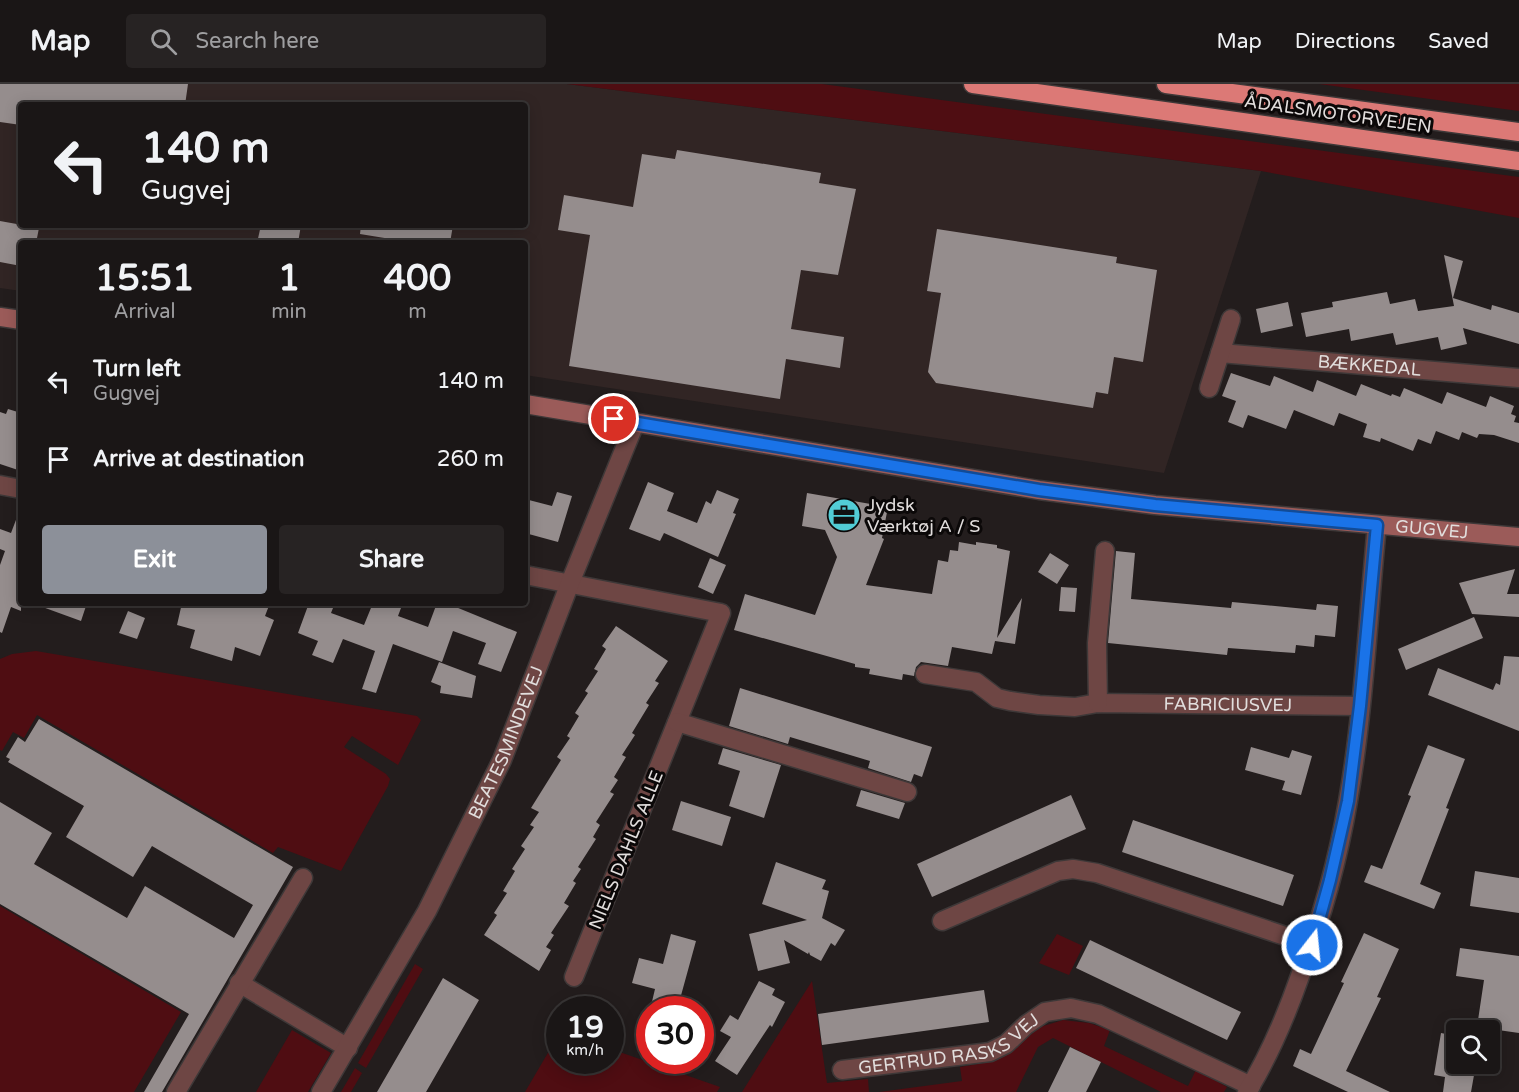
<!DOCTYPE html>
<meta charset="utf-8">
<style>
:root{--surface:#1a1616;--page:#272323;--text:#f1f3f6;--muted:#9f9fa1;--line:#383535;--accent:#8c9099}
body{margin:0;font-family:"Varela Round",sans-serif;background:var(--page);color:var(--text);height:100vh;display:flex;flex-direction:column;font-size:22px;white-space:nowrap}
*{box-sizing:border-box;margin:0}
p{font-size:20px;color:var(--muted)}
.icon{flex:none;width:33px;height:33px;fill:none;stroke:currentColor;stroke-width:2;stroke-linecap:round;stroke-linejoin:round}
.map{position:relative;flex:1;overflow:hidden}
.details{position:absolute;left:18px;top:156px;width:510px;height:366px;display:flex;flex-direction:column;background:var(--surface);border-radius:6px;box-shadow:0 3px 15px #0003,0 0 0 2px var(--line)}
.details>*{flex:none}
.top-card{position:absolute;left:18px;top:18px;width:510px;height:126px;border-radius:6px;box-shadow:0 3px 15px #0003,0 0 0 2px var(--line);background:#1a1616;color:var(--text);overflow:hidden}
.tools{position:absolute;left:1446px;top:936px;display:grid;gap:12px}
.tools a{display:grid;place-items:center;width:54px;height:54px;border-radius:6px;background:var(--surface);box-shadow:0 3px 15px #0003,0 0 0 2px var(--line);font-size:30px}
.speed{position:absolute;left:546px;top:912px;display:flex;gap:12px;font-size:30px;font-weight:700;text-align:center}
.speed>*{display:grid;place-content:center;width:78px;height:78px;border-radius:50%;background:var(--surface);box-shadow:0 3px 15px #0003,0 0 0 2px var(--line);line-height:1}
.speed small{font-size:15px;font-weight:400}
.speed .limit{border:9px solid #d22;background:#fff;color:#111}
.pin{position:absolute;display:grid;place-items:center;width:51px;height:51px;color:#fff;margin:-26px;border:3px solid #fff;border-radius:50%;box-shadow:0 2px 6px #0007}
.me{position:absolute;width:66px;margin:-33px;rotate:16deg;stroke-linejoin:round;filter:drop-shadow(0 0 4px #0008)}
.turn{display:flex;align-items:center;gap:21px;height:126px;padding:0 24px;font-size:27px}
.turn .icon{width:78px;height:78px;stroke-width:2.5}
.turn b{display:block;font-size:42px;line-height:51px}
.eta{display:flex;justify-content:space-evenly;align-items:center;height:102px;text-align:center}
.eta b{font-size:36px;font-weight:700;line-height:42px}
.action{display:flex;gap:12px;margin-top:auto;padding:12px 24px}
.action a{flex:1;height:69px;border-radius:6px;background:var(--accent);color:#fff;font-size:24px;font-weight:700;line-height:69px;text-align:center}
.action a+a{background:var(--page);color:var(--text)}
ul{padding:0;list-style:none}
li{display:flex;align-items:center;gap:18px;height:78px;padding:0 24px}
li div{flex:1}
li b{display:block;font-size:22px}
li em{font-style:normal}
header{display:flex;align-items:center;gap:36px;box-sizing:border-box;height:84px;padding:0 30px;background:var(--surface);border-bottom:2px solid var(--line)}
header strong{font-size:28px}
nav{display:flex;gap:33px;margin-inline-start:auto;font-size:21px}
.search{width:420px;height:54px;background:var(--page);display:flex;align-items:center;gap:15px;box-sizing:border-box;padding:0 21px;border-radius:6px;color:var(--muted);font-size:22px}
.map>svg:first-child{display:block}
</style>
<header>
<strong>Map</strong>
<div class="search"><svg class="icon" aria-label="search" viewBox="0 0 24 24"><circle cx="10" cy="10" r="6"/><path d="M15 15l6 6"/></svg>Search here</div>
<nav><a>Map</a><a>Directions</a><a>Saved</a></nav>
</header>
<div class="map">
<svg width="1519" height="1008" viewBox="0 0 1519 1008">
<rect width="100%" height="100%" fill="#231d1d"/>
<path fill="#312524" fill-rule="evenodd" d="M0,0H567L1261,87L1164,389L525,291V159H21V207L0,204ZM21,21H525V141H21Z"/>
<path fill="#4f0d12" d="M567,0H822L1519,93V134L1261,87Z
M1319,0H1519V27Z
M36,567L417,632L421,636L398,681L352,652L344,663L386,690L390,695L388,702L341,787L278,763L273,769L37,631L24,654L13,648L2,667L0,666V575L12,570Z
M0,822L181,928L134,1008H0Z
M1057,850L1083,862L1069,891L1039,879Z
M415,880L423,885L366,984L358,979Z
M812,897L827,999L868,995L869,1008H742Z
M1063,936L1089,939L1110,946L1104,962L1188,1002L1196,986L1227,1003L1224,1008H1161L1053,954L1038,963L1016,1008H879L962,997L960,983L990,978L1010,968L1040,943Z
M292,946L331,969L308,1008H256Z
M559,950L560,976H610L611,965L720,1003L717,1008H525Z
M355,984L362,989L351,1008H341Z"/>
<path fill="#958d8d" d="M0,0H188L185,21H21V41L0,38Z
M677,66L821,89L819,99L856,105L838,191L801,186L791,245L844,253L840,284L786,275L780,315L569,282L590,151L558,146L564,111L633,123L642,70L675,75Z
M0,137L39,144L36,159H21V182L0,178Z
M261,141H301L298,159H257Z
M361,141H453L450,159H402L403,157L360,150Z
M937,145L1117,173L1116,179L1157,186L1143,278L1114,273L1108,310L1096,308L1093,324L936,299L928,288L941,209L927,207Z
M1444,171L1463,177L1453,214L1491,226L1492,221L1519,229V260L1463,244L1467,260L1441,266L1438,253L1396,261L1393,249L1351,257L1349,245L1306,253L1301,229L1333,223L1332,218L1387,208L1390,220L1415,215L1418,227L1454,222Z
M1288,218L1293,242L1261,249L1256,225Z
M1231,289L1270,302L1274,292L1313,308L1317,296L1356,312L1361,300L1391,312L1392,310L1400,313L1404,304L1442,320L1447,308L1486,323L1490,312L1514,322L1511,330L1516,332L1514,338L1519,339V359L1494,351L1479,350L1477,354L1462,348L1459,356L1436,347L1431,360L1418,355L1413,367L1381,354L1380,358L1363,353L1367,340L1339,329L1334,342L1294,326L1286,345L1248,331L1243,344L1228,338L1236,317L1222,312Z
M8,325L21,329V387L0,380V328L6,330Z
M648,398L674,409L667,427L697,439L706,417L711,420L717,406L739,415L733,429L736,430L718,473L664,449L660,457L629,445Z
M557,408L572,412L558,458L525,449V415L552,422Z
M807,409L888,423L882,454L884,455L866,501L932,510L938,476L948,478L950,466L958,467L959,458L976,461V458L997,461V464L1010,467L997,554L1022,514L1015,560L995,557L992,570L952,563L948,582L921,578L916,583L914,592L903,590L902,596L869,590L870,585L855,583V580L734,546L745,510L815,531L837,473L825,446L802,442Z
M19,428L21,429V496L17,508L21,510V527L11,523L2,549L0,548V481L5,467L0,465V445L11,449Z
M1116,467L1135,469L1131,515L1231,524L1232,518L1316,526L1317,520L1338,522L1335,553L1315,551L1314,563L1296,561L1295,569L1228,564L1227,571L1108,559Z
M1050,469L1069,481L1057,500L1038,488Z
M710,474L726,481L713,510L698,503Z
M1515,485L1507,510H1519V533L1472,530L1459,499Z
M1061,503L1077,504L1075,528L1059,527Z
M37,519H87L81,537L37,521Z
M182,519H270L265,532L274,536L260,572L235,563L232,577L190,564L195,546L177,541Z
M309,519H335L331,529L364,541L373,519H389L401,524L398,532L428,543L437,519H446L517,548L501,588L478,580L486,559L453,547L442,578L393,560L376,609L362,605L375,567L343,555L333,579L312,571L318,557L298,549Z
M128,527L145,534L137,555L119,549Z
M1474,533L1483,554L1406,586L1398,565Z
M616,542L668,577L655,597L659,599L646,619L649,621L632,649L635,651L622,671L626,673L614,693L618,696L610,708L614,710L596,738L600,741L593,753L596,755L578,783L581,785L573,797L576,799L564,819L569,822L551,849L554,851L546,863L551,866L539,887L484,851L497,831L494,829L507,809L503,807L515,787L512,785L525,765L521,762L534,743L530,741L539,728L531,724L561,676L557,673L570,654L567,652L579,632L575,629L588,609L585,607L598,587L594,585L606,565L602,562Z
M1504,572L1519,573V647L1428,611L1438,584L1493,606L1496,599L1500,601Z
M439,578L476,592L472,614L440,609L441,602L431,598Z
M740,604L932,663L922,693L914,690L911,698L868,684L870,677L790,653L788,660L729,642Z
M39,635L293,783L162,1008H144L189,930L0,820V718L52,749L34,780L127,834L145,802L234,854L253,821L152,762L133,793L66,753L84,722L8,678L10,675L6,673L18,653L25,658Z
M1428,661L1465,675L1446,724L1449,725L1420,800L1441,809L1434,825L1364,798L1371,781L1382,785L1411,712L1408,711Z
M1251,663L1289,674L1292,666L1312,672L1301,711L1282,706L1285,697L1245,686Z
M723,664L781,681L764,734L729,722L740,687L718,680Z
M861,706L905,719L899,735L856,722Z
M1071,711L1086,745L932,813L917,780Z
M681,717L731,733L722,762L672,746Z
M1133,736L1294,791L1283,822L1122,768Z
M776,778L826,796L822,805L829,807L822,834L845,846L835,862L831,859L821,877L810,871L809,868L808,870L784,856L790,879L758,887L749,850L807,836L762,820Z
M1475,787L1519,794V829L1470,822Z
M1364,849L1399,865L1377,913L1381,914L1346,987L1390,1008H1348L1293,982L1300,965L1311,970L1344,899L1341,898Z
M671,850L696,857L677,926H650L655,905L632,899L639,874L663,880Z
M1090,856L1241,928L1227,956L1076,884Z
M1460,864L1519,872V949L1477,943L1484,896L1456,892Z
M443,894L479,916L426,1008H377Z
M759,897L775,905L772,911L785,918L772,943L770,941L737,991L715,977L731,953L720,947L730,931L738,936Z
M984,906L989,938L822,961L818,930Z
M1441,949L1456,952V980H1476L1471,1008H1443L1445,993L1434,991Z
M1070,963L1101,978L1086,1008H1048Z"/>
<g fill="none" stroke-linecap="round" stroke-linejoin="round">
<g stroke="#3e3838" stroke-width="21">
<g id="street">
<path id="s1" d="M1220,269L1519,294"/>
<path d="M1209,304L1231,235"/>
<path d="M0,401L21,405"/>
<path d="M525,491L721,529L574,893"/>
<path id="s2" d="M925,590L976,598L997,614L1010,617L1039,621L1075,623L1098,619L1360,622"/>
<path d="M1098,619L1097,559L1105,467"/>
<path d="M677,638L907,708"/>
<path d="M942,837L1058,787L1073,785L1097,789L1312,861"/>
<path d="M239,899L348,964"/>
<path id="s3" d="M842,986L990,968L1006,960L1026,941L1045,928L1071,924L1098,930L1251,1002"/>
<path d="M176,1008L303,794"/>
<path id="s4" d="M321,1008L427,827L502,676L570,499L635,339"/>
<path d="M1247,1008C1269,972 1286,932 1300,892C1321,836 1338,776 1348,717C1364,626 1368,532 1377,441"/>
</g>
</g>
<g stroke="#3e3838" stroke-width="21">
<g id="secondary">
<path d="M0,233L21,236"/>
<path id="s5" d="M525,320L1039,406L1155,421L1519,453"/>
</g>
</g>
<g stroke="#3e3838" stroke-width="21">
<path id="highway" d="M973,0L1519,77
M1166,0L1519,48"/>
</g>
<use href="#street" stroke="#6e4644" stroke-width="18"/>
<use href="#secondary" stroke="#9b5b59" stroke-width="18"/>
<use href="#highway" stroke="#dc7976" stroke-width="18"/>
</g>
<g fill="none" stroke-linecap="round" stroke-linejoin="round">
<g stroke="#114b97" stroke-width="15">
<path id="route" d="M614,335L1039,406L1155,421L1377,441L1360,622L1348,717L1330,796L1312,861"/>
</g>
<use href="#route" stroke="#1a73e8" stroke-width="10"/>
</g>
<defs>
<g id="office-disc" transform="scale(1.725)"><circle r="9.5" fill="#52ccd5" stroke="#0b0808"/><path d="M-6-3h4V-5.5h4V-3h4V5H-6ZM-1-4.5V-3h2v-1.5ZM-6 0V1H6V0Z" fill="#111"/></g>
</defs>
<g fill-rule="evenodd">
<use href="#office-disc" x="844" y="431"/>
</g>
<g text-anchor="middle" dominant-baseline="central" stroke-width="6" stroke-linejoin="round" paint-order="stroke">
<g font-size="18" fill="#e2dedd" stroke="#0b0808">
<text transform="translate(1338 30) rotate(8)">ÅDALSMOTORVEJEN</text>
<text stroke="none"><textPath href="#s1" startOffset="150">BÆKKEDAL</textPath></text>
<text stroke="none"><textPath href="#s5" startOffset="916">GUGVEJ</textPath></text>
<text stroke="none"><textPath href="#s2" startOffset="310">FABRICIUSVEJ</textPath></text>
<text stroke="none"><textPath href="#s4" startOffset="396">BEATESMINDEVEJ</textPath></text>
<text transform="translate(626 766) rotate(-68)">NIELS DAHLS ALLE</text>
<text stroke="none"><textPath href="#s3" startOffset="112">GERTRUD RASKS VEJ</textPath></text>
</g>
<g font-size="18" fill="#e2dedd" stroke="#0b0808" text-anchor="start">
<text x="867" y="421">Jydsk<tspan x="867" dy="21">Værktøj A / S</tspan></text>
</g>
</g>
</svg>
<div class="tools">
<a><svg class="icon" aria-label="search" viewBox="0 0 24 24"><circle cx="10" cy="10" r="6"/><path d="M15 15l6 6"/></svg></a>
</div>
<div class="speed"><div>19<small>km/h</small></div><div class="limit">30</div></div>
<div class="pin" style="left:614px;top:335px;background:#d93025"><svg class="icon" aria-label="arrive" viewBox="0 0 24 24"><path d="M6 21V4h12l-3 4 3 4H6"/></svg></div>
<svg class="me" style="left:1312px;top:861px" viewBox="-20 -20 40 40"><circle r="17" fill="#1a73e8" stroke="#fff" stroke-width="3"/><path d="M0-11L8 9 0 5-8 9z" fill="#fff"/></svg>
<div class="top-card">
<div class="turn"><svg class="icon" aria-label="left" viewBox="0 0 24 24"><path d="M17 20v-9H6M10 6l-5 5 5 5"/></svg><div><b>140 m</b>Gugvej</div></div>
</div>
<section class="details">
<div class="eta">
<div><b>15:51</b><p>Arrival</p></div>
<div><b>1</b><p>min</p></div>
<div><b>400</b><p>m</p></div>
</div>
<ul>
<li><svg class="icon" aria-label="left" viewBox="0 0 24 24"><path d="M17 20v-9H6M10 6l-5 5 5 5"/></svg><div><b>Turn left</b><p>Gugvej</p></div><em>140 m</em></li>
<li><svg class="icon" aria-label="arrive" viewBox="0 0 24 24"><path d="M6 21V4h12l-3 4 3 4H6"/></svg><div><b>Arrive at destination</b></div><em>260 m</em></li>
</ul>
<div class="action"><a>Exit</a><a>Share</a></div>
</section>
</div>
